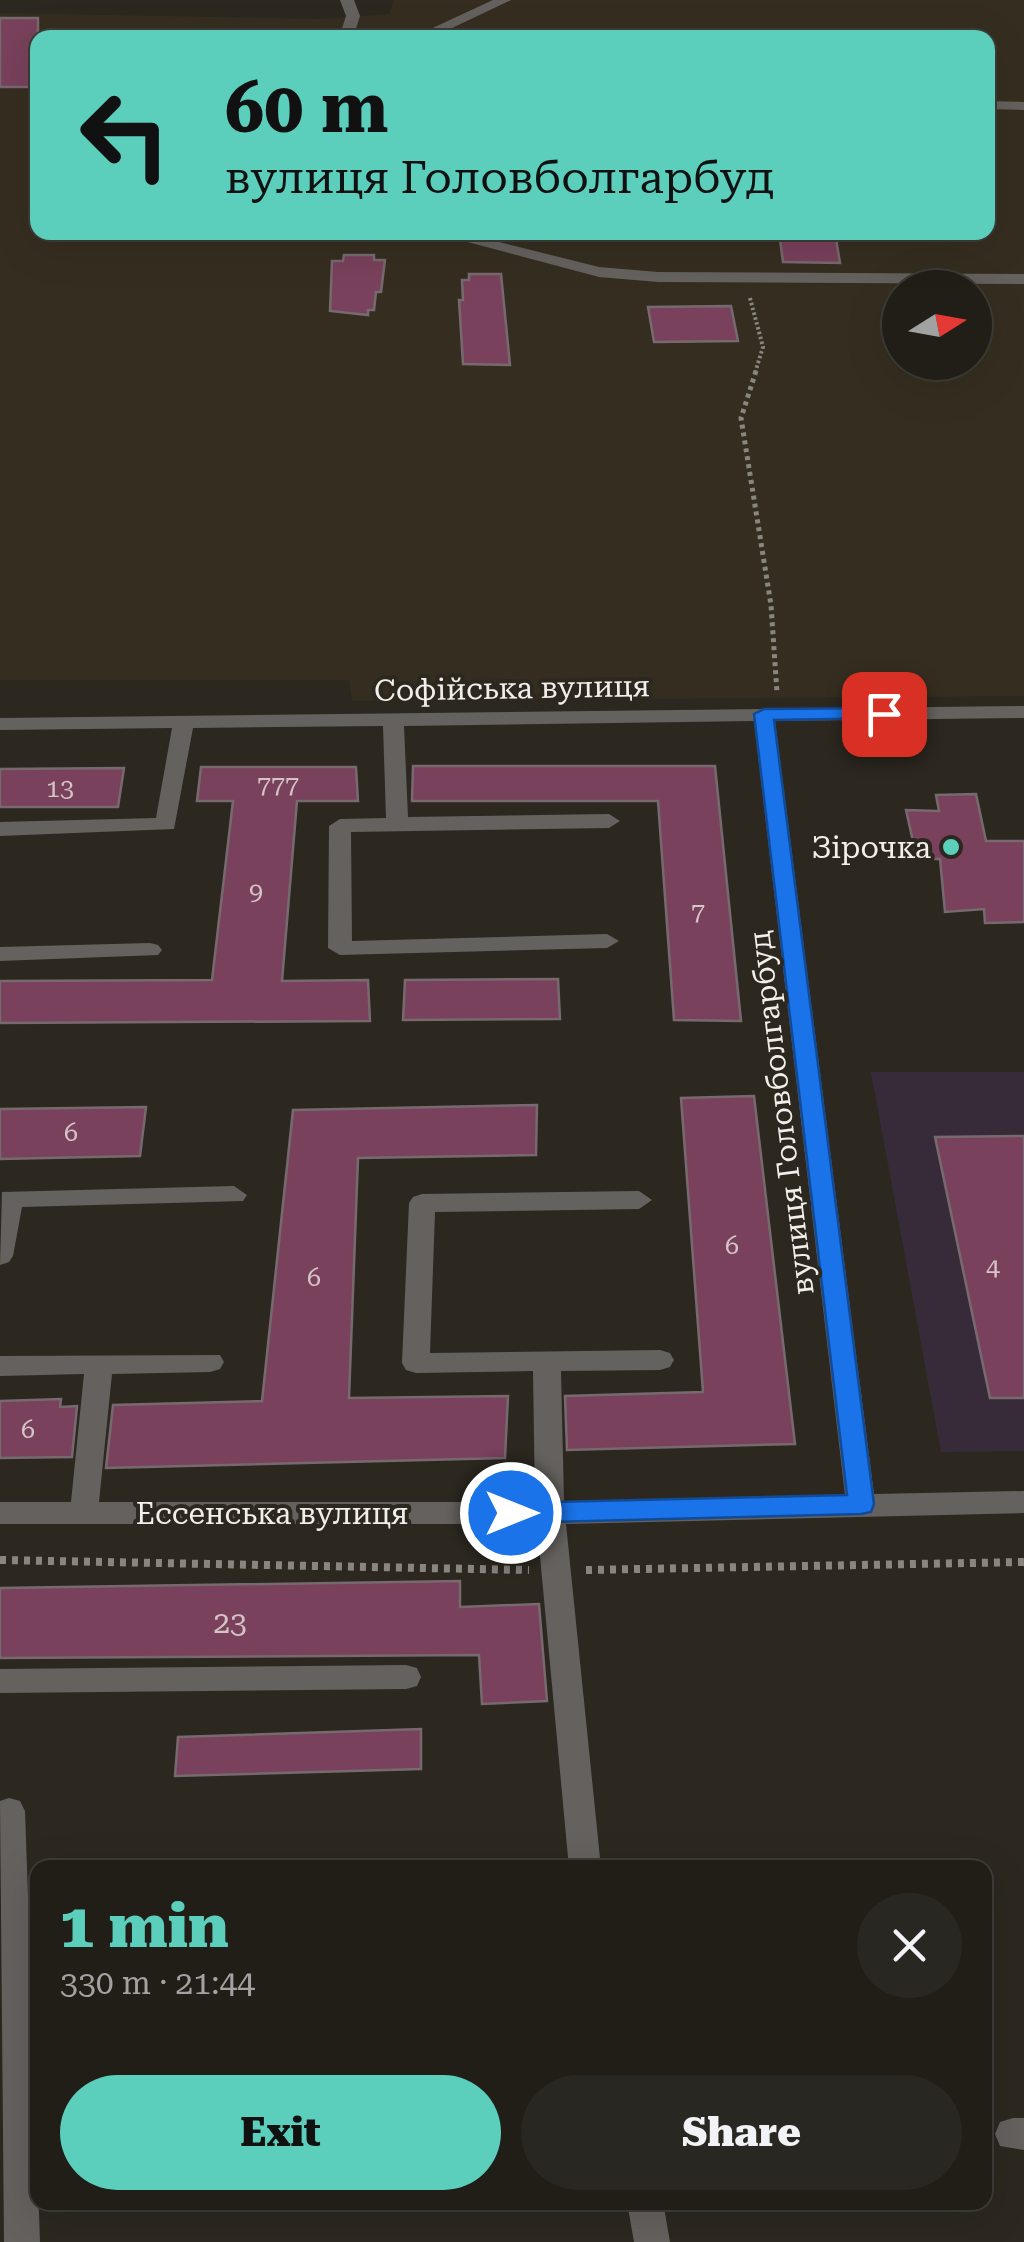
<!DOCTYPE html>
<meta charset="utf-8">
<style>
:root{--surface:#211e18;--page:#292721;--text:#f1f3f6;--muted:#a2a2a2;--line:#3e3c37;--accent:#5bcebc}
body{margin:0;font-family:"Roboto Serif",serif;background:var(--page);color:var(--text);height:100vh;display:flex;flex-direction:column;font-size:38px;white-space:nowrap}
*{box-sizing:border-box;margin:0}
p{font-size:32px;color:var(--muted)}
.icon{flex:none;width:55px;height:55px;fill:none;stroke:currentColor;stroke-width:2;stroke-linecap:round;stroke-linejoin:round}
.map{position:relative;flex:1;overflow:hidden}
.drawer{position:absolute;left:30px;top:1860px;width:962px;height:350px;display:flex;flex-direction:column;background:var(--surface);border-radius:20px;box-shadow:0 10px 40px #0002,0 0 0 2px var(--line)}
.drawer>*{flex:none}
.guide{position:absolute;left:30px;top:30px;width:965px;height:210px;border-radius:20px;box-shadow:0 10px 40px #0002,0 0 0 2px var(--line);background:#5bcebc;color:#111;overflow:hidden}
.needle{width:65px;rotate:79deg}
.controls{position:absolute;left:882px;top:270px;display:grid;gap:20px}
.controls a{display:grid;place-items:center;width:110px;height:110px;border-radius:50%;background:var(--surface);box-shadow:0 10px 40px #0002,0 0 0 2px var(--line);font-size:50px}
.pin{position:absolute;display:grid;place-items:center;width:85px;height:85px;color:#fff;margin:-42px;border-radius:20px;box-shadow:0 5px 15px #0006}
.me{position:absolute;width:110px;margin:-55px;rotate:90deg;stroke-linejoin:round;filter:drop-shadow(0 0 8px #0008)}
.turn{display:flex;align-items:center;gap:35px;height:210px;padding:0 30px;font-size:45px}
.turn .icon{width:130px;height:130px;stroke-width:2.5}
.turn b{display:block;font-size:70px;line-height:85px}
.round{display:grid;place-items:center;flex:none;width:105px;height:105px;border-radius:52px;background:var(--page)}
.head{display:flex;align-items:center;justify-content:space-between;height:170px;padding:0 30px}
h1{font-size:60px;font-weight:800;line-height:75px;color:var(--accent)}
.action{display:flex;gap:20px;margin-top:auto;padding:20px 30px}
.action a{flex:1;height:115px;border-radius:60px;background:var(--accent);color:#111;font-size:40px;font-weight:800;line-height:115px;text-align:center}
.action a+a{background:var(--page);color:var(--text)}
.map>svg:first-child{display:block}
</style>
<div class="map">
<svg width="1024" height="2242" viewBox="0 0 1024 2242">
<rect width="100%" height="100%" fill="#2c2820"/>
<path fill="#352e20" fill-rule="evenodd" d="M394,0H1024V696L352,701L349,680H0V13L322,19L389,14ZM38,38H988V232H38ZM900,288H975V362H900Z"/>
<path fill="#372b3a" d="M871,1072H1024V1451L941,1452Z"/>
<path fill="#79415b" stroke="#766a6f" stroke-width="2.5" d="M0,18H38V87H0Z
M779,232H835L840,263L783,262Z
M344,255H374V260H385L381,292H376L374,310H368V315L330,311L332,261H343Z
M469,274H501L510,365L463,364L459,300H463L462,280H469Z
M731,306L738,341L654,342L648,307Z
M413,766H715L741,1021L674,1020L658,801H412Z
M201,767H356L358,801H297L282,981L368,980L370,1021L0,1023V981L212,980L233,801H197Z
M124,768L118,807H0V769Z
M976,794L986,841H1024V922L985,923L984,909L945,912L940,859H917L906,810L939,811L936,795Z
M558,979L560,1019L403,1020L405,980Z
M754,1096L795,1444L567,1450L565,1396L703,1392L681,1098Z
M537,1105L536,1155L358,1158L349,1398L508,1396L505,1458L106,1468L113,1405L262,1401L293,1110Z
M146,1107L140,1156L0,1159V1109Z
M1024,1136V1398H990L935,1137Z
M61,1399L60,1407L77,1406L72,1457L0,1458V1401Z
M460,1581V1607L539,1604L547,1701L482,1704L479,1655L0,1658V1588Z
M421,1729V1769L175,1776L178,1737Z"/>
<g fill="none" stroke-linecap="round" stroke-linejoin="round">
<path stroke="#89857f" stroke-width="4" stroke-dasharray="2.5 2.5" stroke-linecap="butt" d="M750,298L763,347L755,373"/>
<path stroke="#89857f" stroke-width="5" stroke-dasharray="4 4" stroke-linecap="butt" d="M756,371L741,418L771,605L777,693"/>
<path stroke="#89857f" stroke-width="8" stroke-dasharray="6 6" stroke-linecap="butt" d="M0,1560L529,1570
M586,1570L1024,1562"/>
<path fill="#65615e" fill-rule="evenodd" d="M340,0H354L360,16L353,38H339L346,16Z
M493,0H511L431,38H411Z
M988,101L1024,102V110L988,109Z
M430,232H459L599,267L658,272L1024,274V284L658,282L599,277Z
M1024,706V718L775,721L874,1494L1024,1491V1513L566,1524L601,1868H569L537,1524H0V1502H71L84,1374L0,1376V1356L220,1355L224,1362L220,1369L210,1372L112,1374L99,1502H535L533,1371L416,1373L406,1370L402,1363L409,1203L413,1197L422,1194L639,1191L652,1200L639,1209L435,1212L430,1353L660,1350L670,1353L674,1360L670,1367L660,1370L561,1371L564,1502L845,1495L754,721L404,726L408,817L609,814L620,821L609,828L351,832L352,941L607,934L619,941L607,948L340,955L328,948L329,826L340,819L386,818L383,726L193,728L174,829L0,836V822L156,818L172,728L0,730V718Z
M150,943L158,945L162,950L158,955L0,961V947Z
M234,1186L247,1195L243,1201L22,1207L13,1256L9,1262L0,1265L2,1192Z
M406,1665L417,1668L421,1677L417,1686L406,1689L0,1693V1669Z
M9,1798L20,1801L25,1811L40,2242H4L0,1801Z
M1013,2118H1024V2150L1000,2146L995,2134L1000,2122Z
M627,2202H663L670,2242H634Z"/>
</g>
<path fill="#1a73e8" stroke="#114b97" stroke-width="2.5" d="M884,708L894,714L891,718L774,720L874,1504L871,1512L861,1514L511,1523L502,1520L498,1513L502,1506L511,1503L847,1495L754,714L764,709Z"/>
<circle fill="#5bcebc" stroke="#2c2820" stroke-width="4" cx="951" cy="847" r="10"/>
<g text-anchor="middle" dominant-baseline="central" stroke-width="8" stroke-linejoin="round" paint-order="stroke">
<g font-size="25" fill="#d4c4c6">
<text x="278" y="784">777</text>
<text x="60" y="788">13</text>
<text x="256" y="891">9</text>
<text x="698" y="911">7</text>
<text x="71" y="1132">6</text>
<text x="732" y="1245">6</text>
<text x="993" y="1267">4</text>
<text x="314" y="1277">6</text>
<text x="28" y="1429">6</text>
</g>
<g font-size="30" fill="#f2efea" stroke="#2c2820">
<text transform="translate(512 688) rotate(-1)">Софійська вулиця</text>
<text transform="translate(781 1113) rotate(-97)">вулиця Головболгарбуд</text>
<text x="272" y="1513">Ессенська вулиця</text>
</g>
<g font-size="30" fill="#f2efea" stroke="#2c2820" text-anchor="end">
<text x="931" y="847">Зірочка</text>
</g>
<g font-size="30" fill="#d4c4c6">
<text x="230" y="1622">23</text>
</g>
</g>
</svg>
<div class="controls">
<a><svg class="needle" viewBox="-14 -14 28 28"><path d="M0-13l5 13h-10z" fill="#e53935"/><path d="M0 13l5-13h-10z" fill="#a2a2a2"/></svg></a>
</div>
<div class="pin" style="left:884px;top:714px;background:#d93025"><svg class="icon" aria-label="arrive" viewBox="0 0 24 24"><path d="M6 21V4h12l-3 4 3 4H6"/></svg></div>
<svg class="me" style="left:511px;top:1513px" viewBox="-20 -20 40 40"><circle r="17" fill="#1a73e8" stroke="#fff" stroke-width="3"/><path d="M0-11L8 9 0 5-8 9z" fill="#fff"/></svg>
<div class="guide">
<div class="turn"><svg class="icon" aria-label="left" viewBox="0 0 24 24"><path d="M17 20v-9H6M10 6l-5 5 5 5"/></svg><div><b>60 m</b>вулиця Головболгарбуд</div></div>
</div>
<section class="drawer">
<div class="head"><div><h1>1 min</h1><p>330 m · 21:44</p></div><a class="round"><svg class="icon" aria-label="close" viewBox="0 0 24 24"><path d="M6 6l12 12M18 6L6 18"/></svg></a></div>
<div class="action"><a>Exit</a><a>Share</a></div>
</section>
</div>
